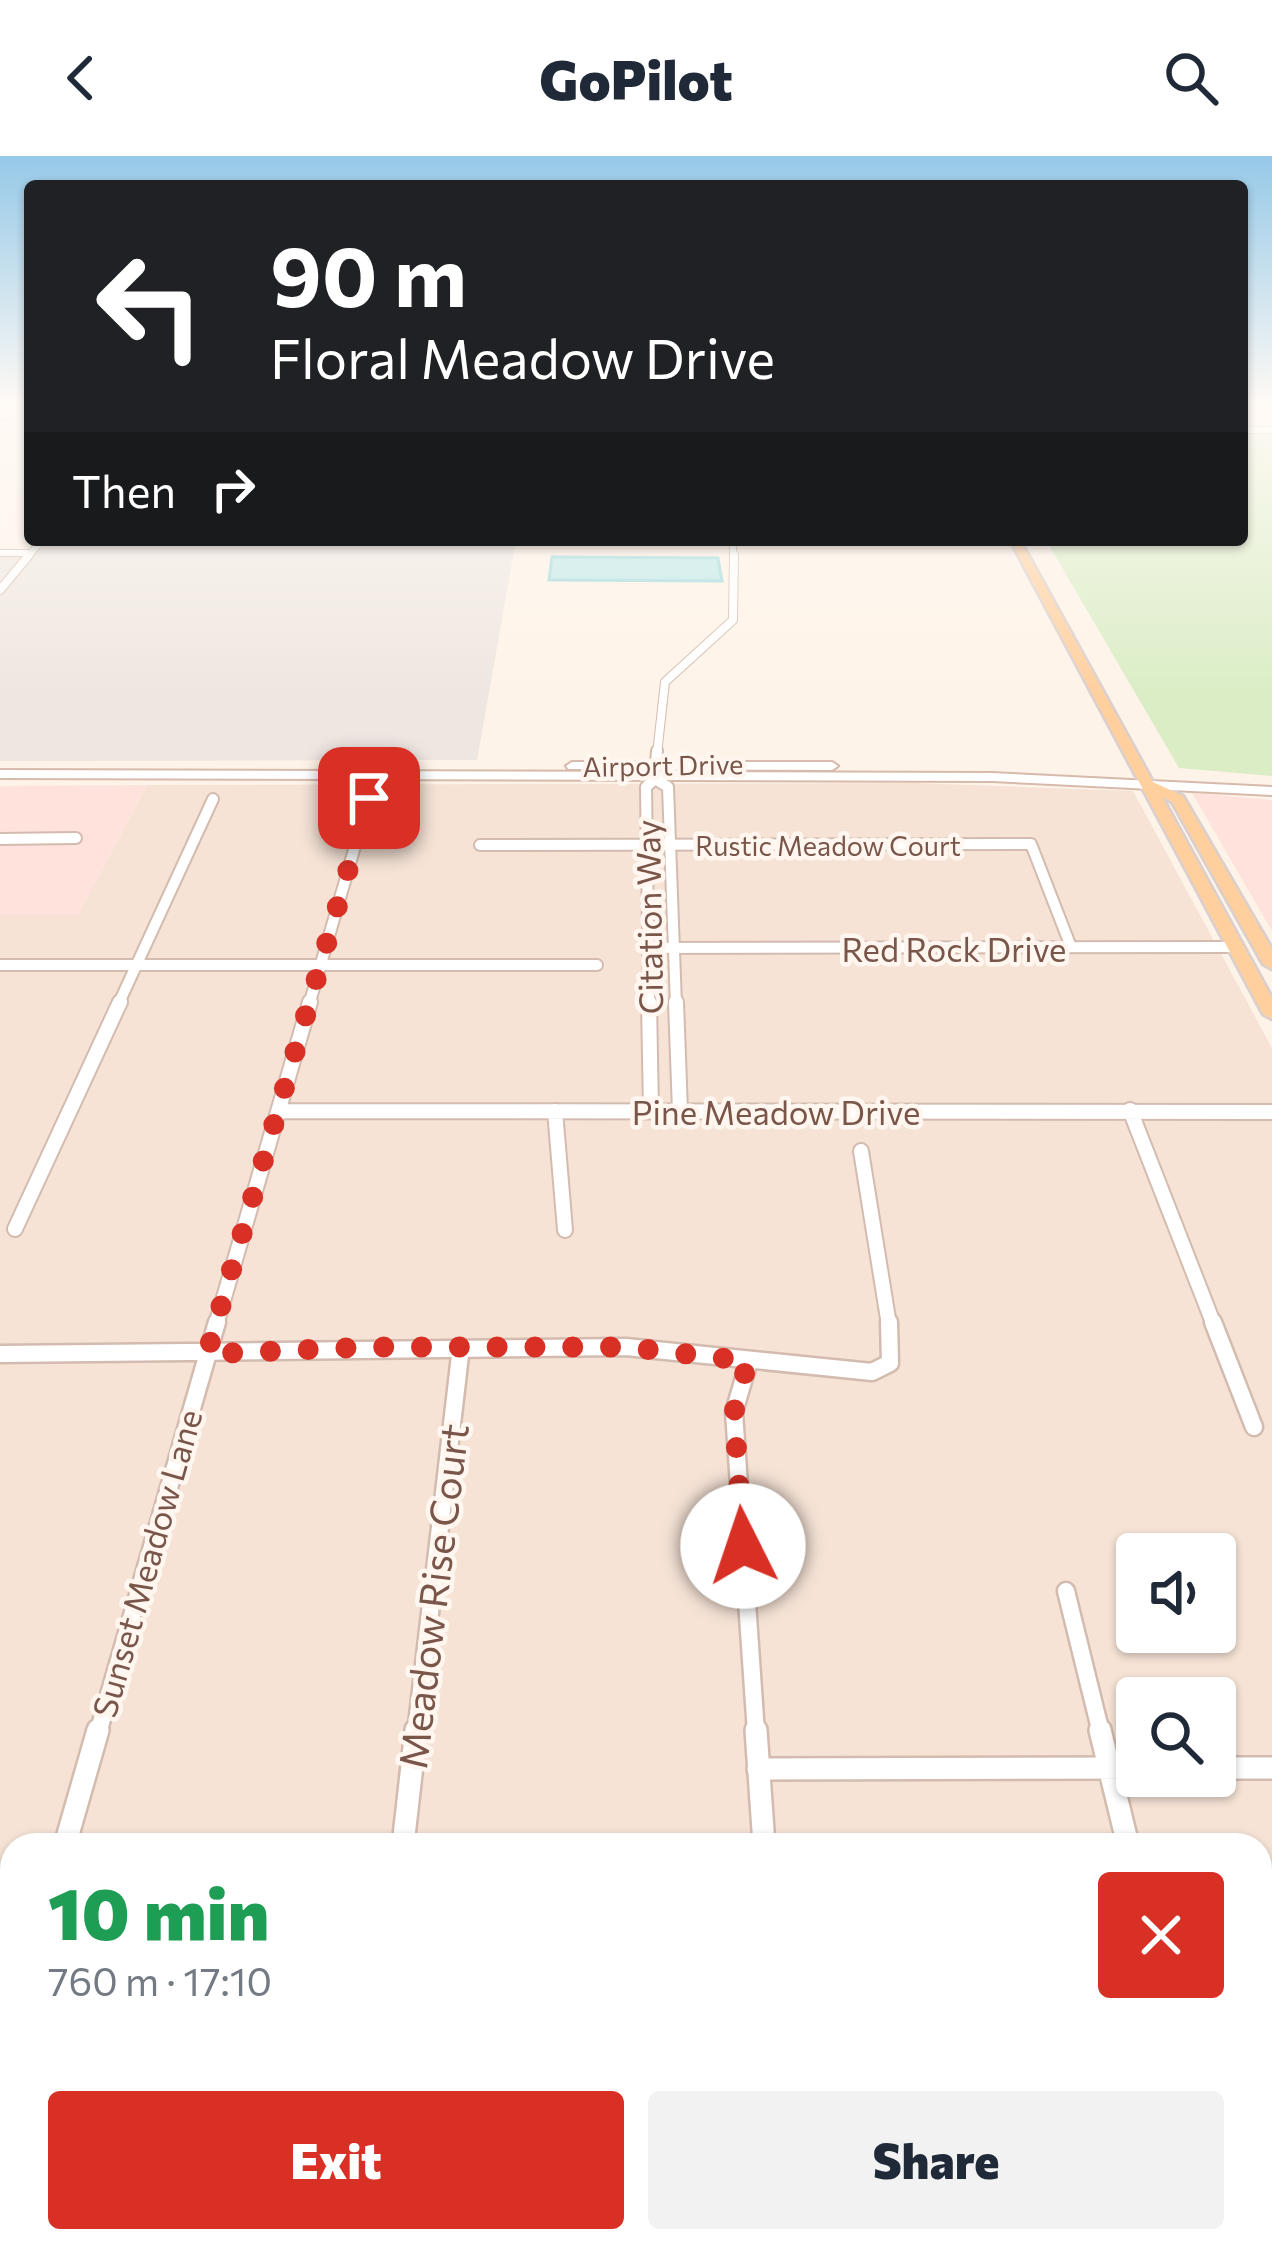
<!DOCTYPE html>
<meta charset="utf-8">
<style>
:root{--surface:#fff;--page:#f2f2f3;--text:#1f2937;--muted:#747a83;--accent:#d93025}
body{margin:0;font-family:Commissioner,sans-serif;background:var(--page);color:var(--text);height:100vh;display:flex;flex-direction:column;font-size:45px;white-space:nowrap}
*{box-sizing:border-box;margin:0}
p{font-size:39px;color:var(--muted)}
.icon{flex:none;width:66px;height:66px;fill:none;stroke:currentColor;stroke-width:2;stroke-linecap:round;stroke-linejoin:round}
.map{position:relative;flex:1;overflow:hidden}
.panel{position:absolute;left:0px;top:1677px;width:1272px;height:420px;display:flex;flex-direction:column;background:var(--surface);border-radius:36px 36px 0 0;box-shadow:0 3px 9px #0004}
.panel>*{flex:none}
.hud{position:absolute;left:24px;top:24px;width:1224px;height:366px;border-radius:12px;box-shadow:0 3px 9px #0004;background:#202124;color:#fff;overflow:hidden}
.controls{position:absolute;left:1116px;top:1377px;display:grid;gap:24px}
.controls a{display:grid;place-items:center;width:120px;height:120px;border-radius:12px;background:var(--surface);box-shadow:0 3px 9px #0004;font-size:60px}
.pin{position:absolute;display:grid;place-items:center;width:102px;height:102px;color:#fff;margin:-51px;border-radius:24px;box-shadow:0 6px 18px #0006}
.me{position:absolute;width:132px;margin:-66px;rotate:356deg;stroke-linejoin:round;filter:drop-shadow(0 0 9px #0008)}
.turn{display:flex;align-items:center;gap:42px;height:252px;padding:0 48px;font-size:54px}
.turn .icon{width:156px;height:156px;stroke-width:2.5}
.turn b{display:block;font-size:84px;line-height:102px}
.then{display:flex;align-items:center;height:114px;padding:0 48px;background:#0003;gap:24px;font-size:45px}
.round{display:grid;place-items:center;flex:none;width:126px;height:126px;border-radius:12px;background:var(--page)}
.headline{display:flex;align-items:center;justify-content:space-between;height:204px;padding:0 48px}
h1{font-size:72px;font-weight:800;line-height:90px;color:#1e9e55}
.button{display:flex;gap:24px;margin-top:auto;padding:24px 48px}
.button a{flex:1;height:138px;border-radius:12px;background:var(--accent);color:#fff;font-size:48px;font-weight:800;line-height:138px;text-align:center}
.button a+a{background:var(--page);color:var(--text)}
header{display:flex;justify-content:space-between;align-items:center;height:156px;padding:0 48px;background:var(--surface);font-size:54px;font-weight:800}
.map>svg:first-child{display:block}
</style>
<header><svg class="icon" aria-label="back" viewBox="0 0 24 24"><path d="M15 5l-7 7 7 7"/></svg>GoPilot<svg class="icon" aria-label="search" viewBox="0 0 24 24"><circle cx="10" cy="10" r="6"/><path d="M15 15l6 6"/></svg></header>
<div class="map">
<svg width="1272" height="2097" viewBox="0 0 1272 2097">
<rect width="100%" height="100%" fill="#fef3e8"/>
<path fill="#f6e3d6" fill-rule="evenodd" d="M915,627L1133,635L1272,892V2097H0V759H78L147,629ZM1137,1398H1215V1476H1137ZM1137,1542H1215V1620H1137ZM12,1689H1260V2085H12Z"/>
<path fill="#fee2db" d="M147,629L78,759H0V630Z
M1192,637L1272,644V775Z"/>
<path fill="#eee6e1" d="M49,384H516L477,604L0,605V398H36Z"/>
<path fill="#daedc5" d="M1242,276H1272V620L1179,612L1046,384H1242Z"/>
<path fill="#bbe8e9" stroke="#a0d9db" stroke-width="3" d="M552,401L718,402L722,425L549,424Z"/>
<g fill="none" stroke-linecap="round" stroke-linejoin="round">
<g stroke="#d3bbaf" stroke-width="8">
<path id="minor-far5" d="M0,253L13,258L0,260
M1242,274H1272
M732,384L734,402
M0,397H31
M27,402L42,384"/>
</g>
<g stroke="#d3bbaf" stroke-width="10">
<path id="minor-far4" d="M0,434L29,399
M657,598L665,526L733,464L734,399"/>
</g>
<g stroke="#d3bbaf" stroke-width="14">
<path id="minor-far3" d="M656,608L657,595
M0,683L76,682
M480,689L1031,688L1071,791
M648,792L1235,791
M0,809H597
M118,849L213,643
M309,849L369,642
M649,849L646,631L655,623L668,631L676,849"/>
</g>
<g stroke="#d3bbaf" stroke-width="18">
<path id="minor-far2" d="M649,846L651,955
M676,846L680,955
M1130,954L1214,1169
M279,955L1272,956
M555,955L565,1074
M861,995L889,1169
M15,1073L120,846
M216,1169L310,846"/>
</g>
<g stroke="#d3bbaf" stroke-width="21">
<path id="minor-far1" d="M1213,1166L1254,1271
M0,1198L626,1191L872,1216L890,1207L889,1166
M749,1205L734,1256L756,1577
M1066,1435L1101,1577
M98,1577L217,1166
M416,1577L461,1191"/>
</g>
<g stroke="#d3bbaf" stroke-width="26">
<path id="minor" d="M756,1574L764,1689
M1100,1574L1128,1689
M1215,1612H1272
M758,1613L1137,1612
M65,1689L98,1574
M403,1689L416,1574
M0,1913L12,1872
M1221,2085L1223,2097
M146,2097L148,2085"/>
</g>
<g stroke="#d3bbaf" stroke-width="5">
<path id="tertiary" d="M12,2052V2080L0,2081V2053Z
M563,2085H668L672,2087L677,2097H572L568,2095Z"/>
</g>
<g stroke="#d7baac" stroke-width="4">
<path id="secondary" d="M572,606H832L838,610L832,614L568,613L566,610Z
M0,614L992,617L1272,631V639L992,625L0,622Z"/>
</g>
<g stroke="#dacfcc" stroke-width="5">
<path id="primary" d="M1010,384H1020L1153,626L1183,640L1272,793V813L1263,808L1172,646L1162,641L1272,842V863L1263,858Z"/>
</g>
<use href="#minor-far5" stroke="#fff" stroke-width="6"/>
<use href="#minor-far4" stroke="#fff" stroke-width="8"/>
<use href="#minor-far3" stroke="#fff" stroke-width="10"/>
<use href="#minor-far2" stroke="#fff" stroke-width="14"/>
<use href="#minor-far1" stroke="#fff" stroke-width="16"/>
<use href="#minor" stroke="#fff" stroke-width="21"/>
<use href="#tertiary" fill="#fff" fill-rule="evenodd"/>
<use href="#secondary" fill="#fff" fill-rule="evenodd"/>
<use href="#primary" fill="#ffcf9e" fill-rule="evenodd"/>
</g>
<linearGradient id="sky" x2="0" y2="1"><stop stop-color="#96c9e8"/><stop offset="0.46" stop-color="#fffaf5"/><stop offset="1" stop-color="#fffaf5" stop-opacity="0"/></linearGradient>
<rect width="1272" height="541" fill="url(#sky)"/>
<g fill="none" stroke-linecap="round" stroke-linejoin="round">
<path stroke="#d93025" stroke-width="21" stroke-dasharray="0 37.8" d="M369,642L207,1198L366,1191H626L748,1205L734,1256L743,1390"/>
</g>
<g text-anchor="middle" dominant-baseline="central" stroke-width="9" stroke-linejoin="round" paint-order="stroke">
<g font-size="27" fill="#7a554a" stroke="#fff7ef">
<text transform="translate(663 609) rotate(-1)">Airport Drive</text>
<text x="828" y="689">Rustic Meadow Court</text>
</g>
<g font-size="33" fill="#7a554a" stroke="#fff7ef">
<text transform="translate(648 761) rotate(-91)">Citation Way</text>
<text x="954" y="792">Red Rock Drive</text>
<text x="776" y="955">Pine Meadow Drive</text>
<text transform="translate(146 1407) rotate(-74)">Sunset Meadow Lane</text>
</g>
<g font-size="39" fill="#7a554a" stroke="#fff7ef">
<text transform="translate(432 1440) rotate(-83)">Meadow Rise Court</text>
</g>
</g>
</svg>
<div class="controls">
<a><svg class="icon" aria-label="sound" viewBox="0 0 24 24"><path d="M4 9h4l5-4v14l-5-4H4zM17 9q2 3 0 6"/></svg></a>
<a><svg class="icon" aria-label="search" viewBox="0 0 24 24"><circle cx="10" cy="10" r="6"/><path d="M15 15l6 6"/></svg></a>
</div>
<div class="pin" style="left:369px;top:642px;background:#d93025"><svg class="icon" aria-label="arrive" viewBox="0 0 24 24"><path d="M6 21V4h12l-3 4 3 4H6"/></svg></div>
<svg class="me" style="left:743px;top:1390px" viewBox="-20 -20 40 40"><circle r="19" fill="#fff"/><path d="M0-13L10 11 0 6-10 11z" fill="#d93025"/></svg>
<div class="hud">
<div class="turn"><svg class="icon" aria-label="left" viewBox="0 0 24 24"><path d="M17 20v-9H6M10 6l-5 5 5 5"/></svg><div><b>90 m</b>Floral Meadow Drive</div></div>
<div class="then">Then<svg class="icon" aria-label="right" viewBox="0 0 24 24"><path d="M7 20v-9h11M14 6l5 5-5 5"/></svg></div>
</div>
<section class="panel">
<div class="headline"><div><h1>10 min</h1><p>760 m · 17:10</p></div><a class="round" style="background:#d93025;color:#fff"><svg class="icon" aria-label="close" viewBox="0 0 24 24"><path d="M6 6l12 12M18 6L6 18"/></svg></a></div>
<div class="button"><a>Exit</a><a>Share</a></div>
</section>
</div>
